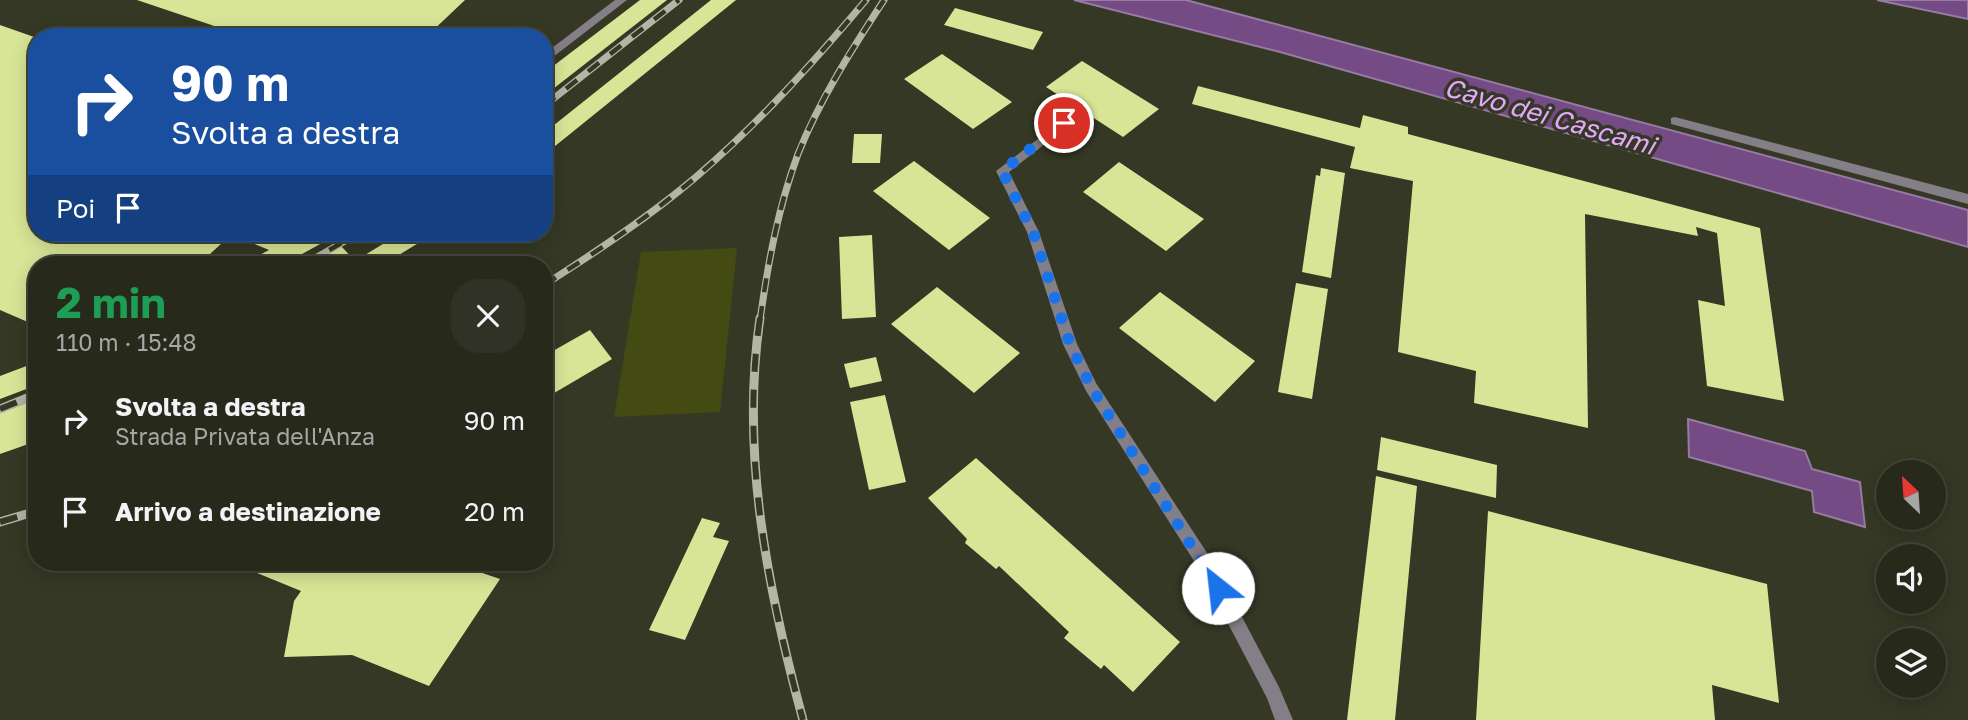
<!DOCTYPE html>
<html lang="it">
<meta charset="utf-8">
<style>
:root{--surface:#272a1b;--page:#2f3224;--text:#f1f3f6;--muted:#a4a7a3;--line:#43463a}
body{margin:0;font-family:"Golos Text",sans-serif;background:var(--page);color:var(--text);height:100vh;display:flex;flex-direction:column;font-size:26px;white-space:nowrap}
*{box-sizing:border-box;margin:0}
p{font-size:23px;color:var(--muted)}
.icon{flex:none;width:38px;height:38px;fill:none;stroke:currentColor;stroke-width:2;stroke-linecap:round;stroke-linejoin:round}
.map{position:relative;flex:1;overflow:hidden}
.details{position:absolute;left:28px;top:256px;width:525px;height:315px;display:flex;flex-direction:column;background:var(--surface);border-radius:28px;box-shadow:0 4px 18px #0003,0 0 0 2px var(--line)}
.details>*{flex:none}
.guide{position:absolute;left:28px;top:28px;width:525px;height:214px;border-radius:28px;box-shadow:0 4px 18px #0003,0 0 0 2px var(--line);background:#1a4fa0;color:#fff;overflow:hidden}
.needle{width:46px;rotate:335deg}
.tools{position:absolute;left:1876px;top:460px;display:grid;gap:14px}
.tools a{display:grid;place-items:center;width:70px;height:70px;border-radius:50%;background:var(--surface);box-shadow:0 4px 18px #0003,0 0 0 2px var(--line);font-size:35px}
.pin{position:absolute;display:grid;place-items:center;width:60px;height:60px;color:#fff;margin:-30px;border:4px solid #fff;border-radius:50%;box-shadow:0 2px 7px #0007}
.me{position:absolute;width:77px;margin:-38px;rotate:331deg;stroke-linejoin:round;filter:drop-shadow(0 0 5px #0008)}
.turn{display:flex;align-items:center;gap:24px;height:147px;padding:0 28px;font-size:32px}
.turn .icon{width:91px;height:91px;stroke-width:2.5}
.turn b{display:block;font-size:49px;line-height:60px}
.then{display:flex;align-items:center;height:66px;padding:0 28px;background:#0003;gap:14px;font-size:26px}
.round{display:grid;place-items:center;flex:none;width:74px;height:74px;border-radius:28px;background:var(--page)}
.summary{display:flex;align-items:center;justify-content:space-between;height:119px;padding:0 28px}
h1{font-size:42px;font-weight:700;line-height:52px;color:#1e9e55}
ul{padding:0;list-style:none}
li{display:flex;align-items:center;gap:21px;height:91px;padding:0 28px}
li div{flex:1}
li b{display:block;font-size:26px}
li em{font-style:normal}
.map>svg:first-child{display:block}
</style>
<div class="map">
<svg width="1968" height="720" viewBox="0 0 1968 720">
<rect width="100%" height="100%" fill="#343824"/>
<path fill="#444b12" d="M737,248L720,412L614,417L641,252Z"/>
<path fill="#744b85" stroke="#977ba0" stroke-width="2" d="M1074,0H1186L1968,210V247L1280,52Z
M1877,0H1968V19Z
M1688,419L1805,451L1812,469L1860,482L1865,527L1814,512L1812,491L1689,457Z"/>
<path fill="#d8e596" d="M137,0H465L426,37H247Z
M640,0H667L544,96V73Z
M711,0H736L544,155V133Z
M955,8L1043,32L1033,50L944,25Z
M0,25L37,38V233H233L199,264H37V326L0,310Z
M942,54L1012,102L973,129L904,79Z
M1082,61L1159,109L1123,137L1046,87Z
M1198,86L1360,128L1363,115L1408,127V134L1760,228L1784,401L1707,386L1698,300L1725,306L1717,233L1696,227L1698,236L1585,214L1588,428L1474,403L1476,371L1398,352L1413,181L1350,168L1355,147L1192,104Z
M854,134H882L880,163H852Z
M914,161L990,218L949,250L873,191Z
M1119,162L1204,219L1166,251L1083,192Z
M1321,168L1345,173L1331,278L1302,272L1316,175L1320,176Z
M260,233H340L284,264H243L269,250L250,242Z
M401,233H435L384,264H309L341,246L355,261Z
M872,235L876,317L842,319L839,237Z
M1296,283L1328,289L1312,399L1278,392Z
M937,287L1020,353L974,393L891,324Z
M1160,292L1255,361L1215,402L1119,328Z
M590,330L612,359L544,399V356Z
M876,357L882,381L850,388L844,364Z
M37,362V385L0,399V376Z
M885,395L906,482L869,490L850,402Z
M37,399V441L0,454V413Z
M1381,437L1497,465L1496,498L1377,470Z
M976,458L1180,642L1133,692L1104,665L1101,669L1064,638L1069,632L999,566L996,569L965,543L967,539L928,498Z
M1376,476L1417,486L1395,720H1347Z
M1488,511L1767,584L1779,703L1712,685L1715,720H1476Z
M702,518L720,523L713,537L729,541L685,640L649,630Z
M252,562H450L500,579L429,686L352,655L284,657L294,601L301,591L245,568Z"/>
<g fill="none" stroke-linecap="round" stroke-linejoin="round">
<path fill="#847e86" fill-rule="evenodd" d="M615,0H627L544,64V54Z
M1675,117L1968,194V204L1671,124V118Z"/>
<path fill="#847e86" fill-rule="evenodd" d="M1064,119L1068,120V126L1009,172L1039,232L1077,344L1096,383L1213,562L1279,687L1293,720H1275L1267,698L1201,572L1086,391L1063,344L1027,232L996,171Z"/>
<g stroke="#b2b6a7" stroke-width="7">
<path id="rail-far1" d="M544,106L679,0
M305,264L359,233
M544,285C596,252 649,217 696,177C758,124 813,63 866,0
M760,320C768,263 778,208 798,154C820,99 852,49 884,0"/>
</g>
<g stroke="#b2b6a7" stroke-width="9">
<path id="rail" d="M760,318C740,454 768,590 803,720
M0,409L37,394
M0,522L37,511"/>
</g>
<use href="#rail-far1" stroke="#343824" stroke-width="4.5" stroke-dasharray="14" stroke-linecap="butt"/>
<use href="#rail" stroke="#343824" stroke-width="6" stroke-dasharray="18" stroke-linecap="butt"/>
</g>
<g fill="none" stroke-linecap="round" stroke-linejoin="round">
<path stroke="#1a73e8" stroke-width="12" stroke-dasharray="0 21.6" d="M1064,123L1002,171L1033,232L1070,344L1091,387L1218,588"/>
</g>
<g text-anchor="middle" dominant-baseline="central" stroke-width="7" stroke-linejoin="round" paint-order="stroke">
<g font-size="26" font-style="italic" fill="#e3a7fc" stroke="#343824">
<text transform="translate(1550 116) rotate(16)">Cavo dei Cascami</text>
</g>
</g>
</svg>
<div class="tools">
<a><svg class="needle" viewBox="-14 -14 28 28"><path d="M0-13l5 13h-10z" fill="#e53935"/><path d="M0 13l5-13h-10z" fill="#a4a7a3"/></svg></a>
<a><svg class="icon" aria-label="sound" viewBox="0 0 24 24"><path d="M4 9h4l5-4v14l-5-4H4zM17 9q2 3 0 6"/></svg></a>
<a><svg class="icon" aria-label="layers" viewBox="0 0 24 24"><path d="M12 4l9 5-9 5-9-5zM3 14l9 5 9-5"/></svg></a>
</div>
<div class="pin" style="left:1064px;top:123px;background:#d93025"><svg class="icon" aria-label="arrive" viewBox="0 0 24 24"><path d="M6 21V4h12l-3 4 3 4H6"/></svg></div>
<svg class="me" style="left:1218px;top:588px" viewBox="-20 -20 40 40"><circle r="19" fill="#fff"/><path d="M0-13L10 11 0 6-10 11z" fill="#1a73e8"/></svg>
<div class="guide">
<div class="turn"><svg class="icon" aria-label="right" viewBox="0 0 24 24"><path d="M7 20v-9h11M14 6l5 5-5 5"/></svg><div><b>90 m</b>Svolta a destra</div></div>
<div class="then">Poi<svg class="icon" aria-label="arrive" viewBox="0 0 24 24"><path d="M6 21V4h12l-3 4 3 4H6"/></svg></div>
</div>
<section class="details">
<div class="summary"><div><h1>2 min</h1><p>110 m · 15:48</p></div><a class="round"><svg class="icon" aria-label="close" viewBox="0 0 24 24"><path d="M6 6l12 12M18 6L6 18"/></svg></a></div>
<ul>
<li><svg class="icon" aria-label="right" viewBox="0 0 24 24"><path d="M7 20v-9h11M14 6l5 5-5 5"/></svg><div><b>Svolta a destra</b><p>Strada Privata dell'Anza</p></div><em>90 m</em></li>
<li><svg class="icon" aria-label="arrive" viewBox="0 0 24 24"><path d="M6 21V4h12l-3 4 3 4H6"/></svg><div><b>Arrivo a destinazione</b></div><em>20 m</em></li>
</ul>
</section>
</div>
